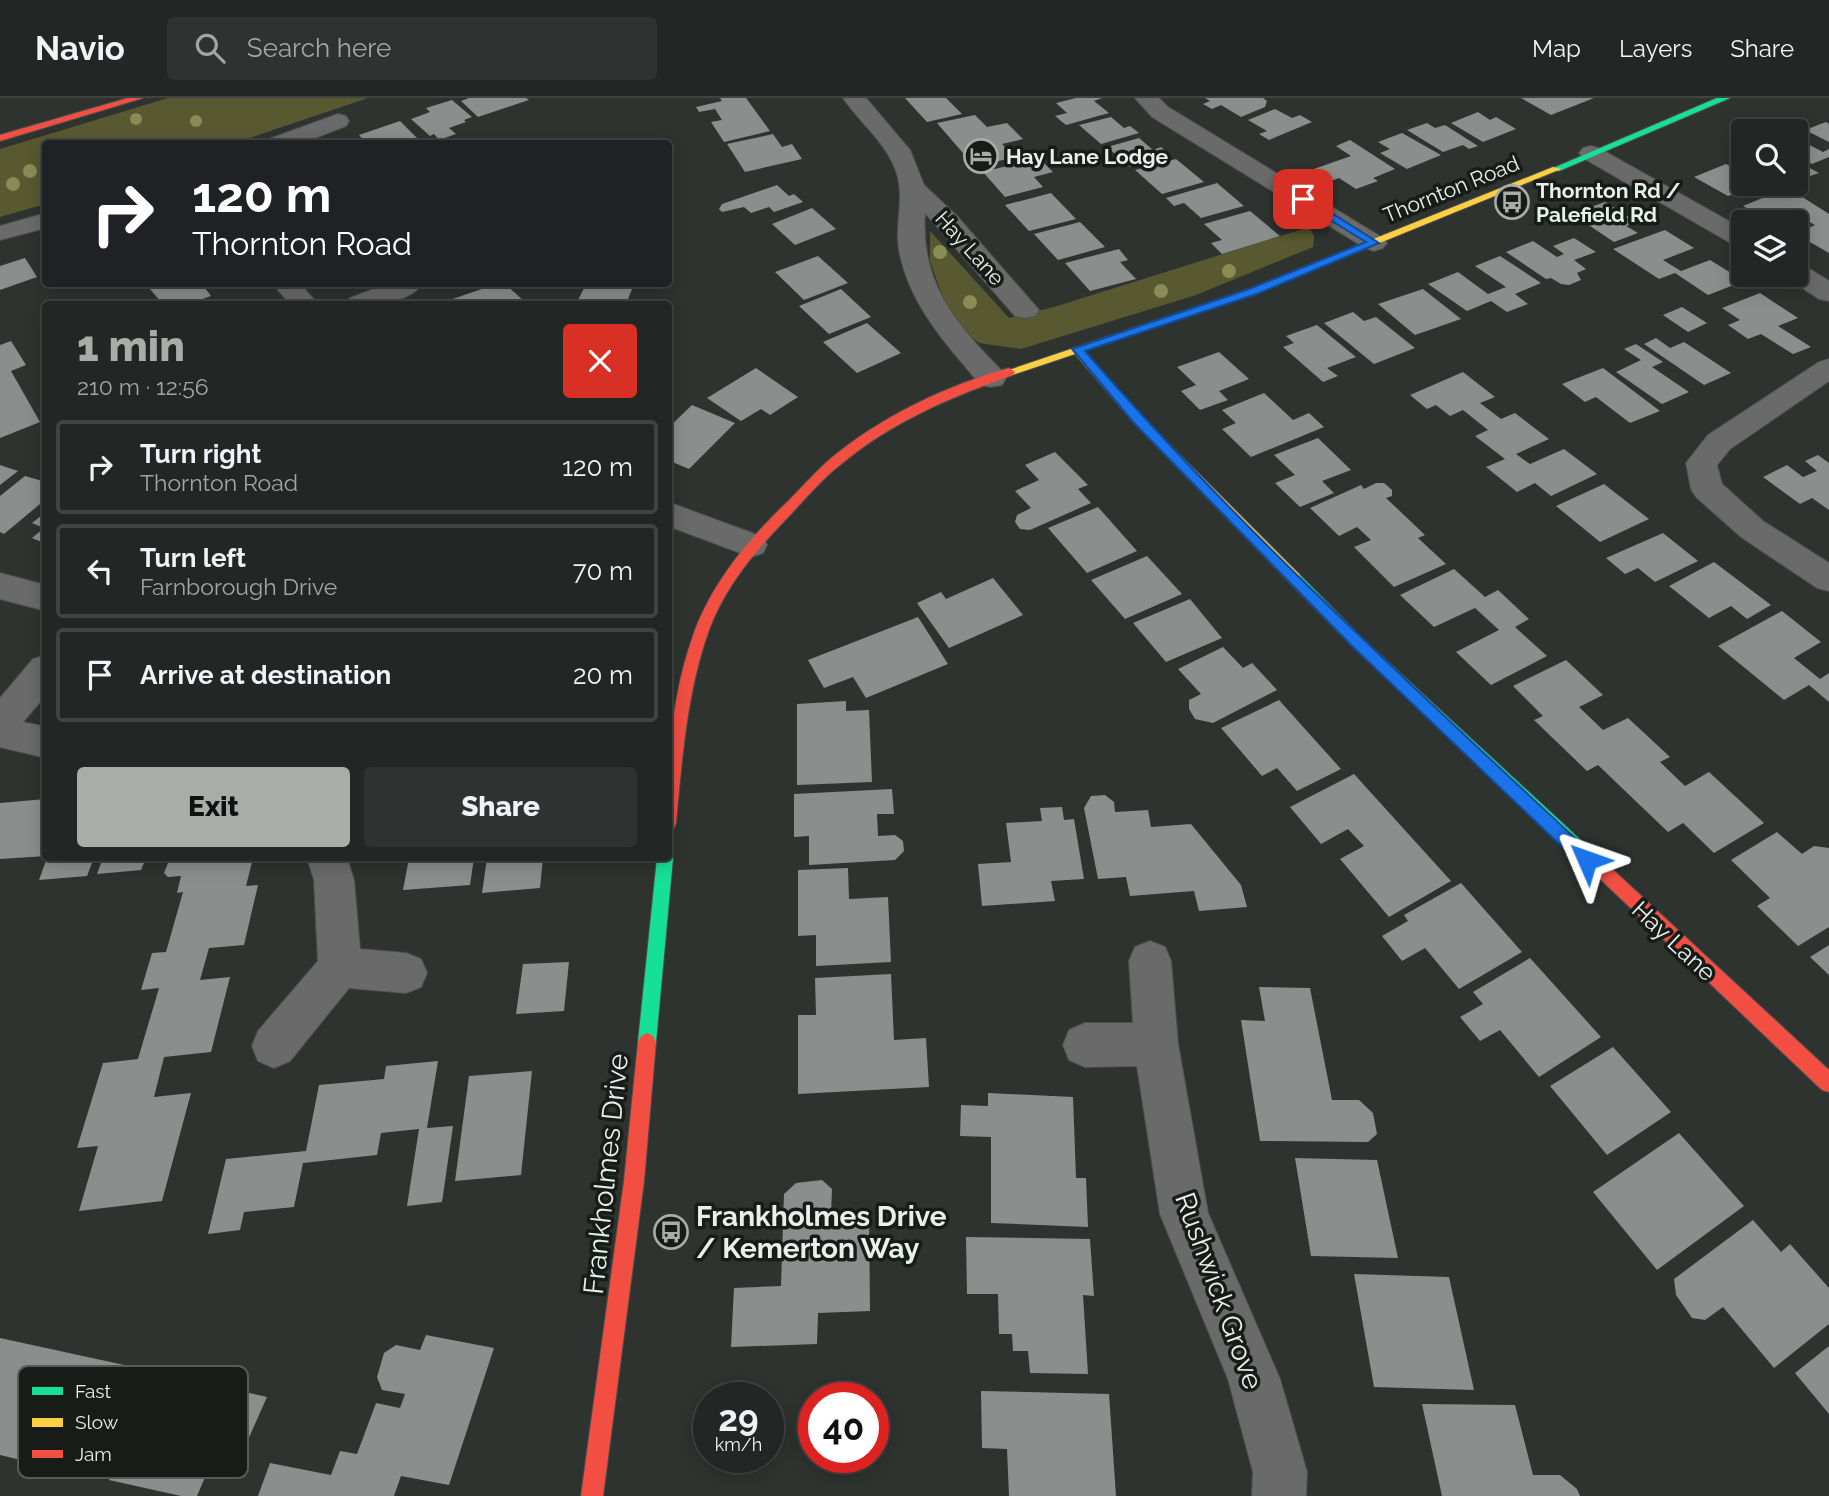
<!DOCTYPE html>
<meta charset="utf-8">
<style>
:root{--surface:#222624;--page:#2e3231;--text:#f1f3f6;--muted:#a2a5a6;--line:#3f4341;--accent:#a8adaa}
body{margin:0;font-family:Raleway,sans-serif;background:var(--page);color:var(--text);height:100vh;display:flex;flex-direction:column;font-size:26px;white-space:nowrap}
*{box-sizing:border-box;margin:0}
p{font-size:23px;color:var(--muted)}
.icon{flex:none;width:38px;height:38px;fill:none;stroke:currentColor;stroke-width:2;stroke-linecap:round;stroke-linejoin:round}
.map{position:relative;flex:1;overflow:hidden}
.drawer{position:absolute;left:42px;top:203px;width:630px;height:560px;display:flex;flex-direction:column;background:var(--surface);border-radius:7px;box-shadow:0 4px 18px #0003,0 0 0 2px var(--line)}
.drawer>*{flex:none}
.hud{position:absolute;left:42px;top:42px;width:630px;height:147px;border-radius:7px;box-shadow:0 4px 18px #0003,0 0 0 2px var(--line);background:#202124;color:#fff;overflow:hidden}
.buttons{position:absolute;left:1731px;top:21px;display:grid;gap:14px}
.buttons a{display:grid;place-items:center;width:77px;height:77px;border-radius:7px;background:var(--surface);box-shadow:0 4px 18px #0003,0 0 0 2px var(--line);font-size:35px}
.speed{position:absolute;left:693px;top:1284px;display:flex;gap:14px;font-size:35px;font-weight:700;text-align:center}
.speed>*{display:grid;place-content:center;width:91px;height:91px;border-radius:50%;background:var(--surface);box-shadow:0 4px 18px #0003,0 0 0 2px var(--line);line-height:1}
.speed small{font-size:18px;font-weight:400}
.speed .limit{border:10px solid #d22;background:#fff;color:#111}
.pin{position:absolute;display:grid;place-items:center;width:60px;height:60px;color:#fff;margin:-30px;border-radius:14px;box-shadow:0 4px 10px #0006}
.me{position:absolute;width:77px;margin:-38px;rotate:313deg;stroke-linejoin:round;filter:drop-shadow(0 0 5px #0008)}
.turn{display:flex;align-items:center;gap:24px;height:147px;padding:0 35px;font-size:32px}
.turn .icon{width:91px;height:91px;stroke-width:2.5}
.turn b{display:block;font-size:49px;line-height:60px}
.round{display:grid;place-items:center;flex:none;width:74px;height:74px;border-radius:7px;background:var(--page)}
.overview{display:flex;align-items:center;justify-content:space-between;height:119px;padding:0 35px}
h1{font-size:42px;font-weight:800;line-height:52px;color:var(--accent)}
.primary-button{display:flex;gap:14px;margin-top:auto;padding:14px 35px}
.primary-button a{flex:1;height:80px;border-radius:7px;background:var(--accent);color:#111;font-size:28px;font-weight:800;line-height:80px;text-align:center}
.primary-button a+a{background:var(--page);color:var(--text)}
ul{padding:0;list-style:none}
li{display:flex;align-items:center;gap:21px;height:94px;margin:0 14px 10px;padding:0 21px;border:4px solid var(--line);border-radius:7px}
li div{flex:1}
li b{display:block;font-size:26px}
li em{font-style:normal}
header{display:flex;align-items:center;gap:42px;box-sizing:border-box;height:98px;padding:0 35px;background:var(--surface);border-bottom:2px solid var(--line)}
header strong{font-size:33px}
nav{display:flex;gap:38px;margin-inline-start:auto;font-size:24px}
.search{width:490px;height:63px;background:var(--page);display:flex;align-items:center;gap:18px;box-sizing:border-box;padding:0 24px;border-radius:7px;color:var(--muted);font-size:26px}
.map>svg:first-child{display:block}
</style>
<header>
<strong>Navio</strong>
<div class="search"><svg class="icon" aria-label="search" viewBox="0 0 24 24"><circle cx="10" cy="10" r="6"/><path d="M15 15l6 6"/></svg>Search here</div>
<nav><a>Map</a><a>Layers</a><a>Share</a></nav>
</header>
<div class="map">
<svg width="1829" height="1398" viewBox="0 0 1829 1398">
<rect width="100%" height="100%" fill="#2e3330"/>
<path fill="#585930" d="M168,0H368L235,45L46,46L45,106L0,119V51Z
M1309,129L1314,138L1313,149L1196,197L1021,251L979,245L967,236L946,208L930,163V133L1009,220L1054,209Z"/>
<path fill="#8a8f8d" d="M469,0H526L529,2L478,19L461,3Z
M720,0H746L770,33L724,44L711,24L722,22L715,11L699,14L696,9L722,3Z
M905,0H946L962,16L927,24Z
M1076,0H1102L1094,3L1109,15L1066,27L1055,18L1067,15L1056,5Z
M1205,0H1263L1267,3L1265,9L1241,19L1221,7L1212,11L1203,6L1210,3Z
M1521,0H1594L1551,17Z
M452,2L472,19L464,22L466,24L449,30L456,36L439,42L434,36L430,38L411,21L430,14L426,10Z
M1275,11L1292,20L1300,17L1312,24L1269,42L1259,36L1267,33L1248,22Z
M1478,14L1490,22L1496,19L1516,31L1483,44L1451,25Z
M975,17L987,29L1007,25L1023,41L1002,46L1015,59L975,69L937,25Z
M1111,19L1124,30L1130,28L1139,35L1101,46L1079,27Z
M400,23L418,41L403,46H367L359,37Z
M1826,24L1829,26V44L1805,32Z
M1427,25L1435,30L1445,27L1478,48L1469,51L1463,47L1443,54L1407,32Z
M1402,35L1441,57L1407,71L1380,55L1390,51L1378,44Z
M773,36L782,49L792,46L802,61L745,74L727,46Z
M1139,40L1153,52L1161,49L1170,57L1130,69L1107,49Z
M1796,40L1823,54L1829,51V59L1812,66L1796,58Z
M1350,42L1395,71L1373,80L1378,83L1356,91L1339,80L1326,85L1308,73L1351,58L1336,48Z
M1039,60L1053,74L1034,79L1043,89L1005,99L983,74Z
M1176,61L1204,84L1162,96L1135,72Z
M1799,64L1819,75L1801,81L1796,78V66Z
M1726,66L1743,75V86H1759L1728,98L1694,79Z
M1217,85L1244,108L1201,120L1184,105L1174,108L1166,100Z
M777,87L789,98L794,96L803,104L774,114L769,109L751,115L744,109L722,114L719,111L722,106Z
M1782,92L1793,93L1829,116V155L1796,136L1815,127L1795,116L1772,124L1743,108Z
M1051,95L1076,121L1029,133L1005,107Z
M1605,104L1637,124L1626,128L1638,135L1614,144L1572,116Z
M812,110L836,131L795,147L772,126Z
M1250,113L1280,138L1222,156L1211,145L1222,142L1204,126Z
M1080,124L1105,149L1058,162L1034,136Z
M1665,132L1694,150L1663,162L1681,173L1710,162L1744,183L1708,197L1675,175L1659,181L1613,151Z
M1574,140L1596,154L1574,162L1586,171L1577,175L1581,182L1569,187L1561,186L1551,180L1546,181L1506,154L1533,143L1557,159L1564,156L1553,148Z
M1119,151L1128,162L1120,164L1136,181L1090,193L1065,165Z
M818,158L848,185L804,202L775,174Z
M1500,158L1541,185L1515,196L1528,206L1507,214L1491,203L1467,213L1428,186L1458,174L1488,196L1506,189L1475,168Z
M25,160L37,179L0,192V168Z
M164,186H212L204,189L211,198L188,206H155L161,204L150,191Z
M496,186H505L524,203L517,206H451L447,203Z
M586,186H634L626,206H576Z
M841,191L871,219L829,236L799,208Z
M1423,191L1461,221L1415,237L1378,206Z
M1760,195L1798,220L1778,228L1811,249L1793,256L1761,236L1748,241L1728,227L1740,222L1722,210Z
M1682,209L1707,225L1688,234L1663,217Z
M1353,214L1364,223L1376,219L1415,250L1374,266L1324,225Z
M867,225L901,255L857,275L823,244Z
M1317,227L1356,259L1327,270L1338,278L1323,284L1283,249L1294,245L1286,238Z
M1656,240L1670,250L1684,244L1731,275L1704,287L1644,246Z
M11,243L26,267L11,273L40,324L0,340V247Z
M1636,246L1663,264L1652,269L1689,294L1662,306L1616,274L1641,262L1624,251Z
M1219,254L1249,281L1219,293L1228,302L1200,312L1181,293L1196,287L1177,269Z
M756,270L798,299L770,317L761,311L741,323L707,300Z
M1603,270L1660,313L1630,325L1596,299L1585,304L1562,286Z
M1463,274L1495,299L1480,305L1501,321L1515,315L1549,341L1516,356L1530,366L1564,351L1597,376L1551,398L1535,385L1517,394L1486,369L1505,361L1475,338L1488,332L1463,312L1450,318L1436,307L1427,311L1410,297Z
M1264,295L1293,322L1309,315L1324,329L1251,359L1222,331L1236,325L1222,312Z
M692,307L735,325L689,371L668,362V330Z
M1318,340L1351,372L1322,383L1334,395L1300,409L1275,385L1295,377L1274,357Z
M1055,354L1088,387L1078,391L1091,405L1030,432L1020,431L1015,424L1017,417L1031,410L1015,393L1039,382L1025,367Z
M1818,357L1829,365V412L1812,400L1800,406L1763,379L1787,367L1803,379L1817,373L1805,363Z
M0,367L18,373L0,387Z
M25,378L46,384V401L4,436L0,434V398Z
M1376,385H1384L1392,392V398L1386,400L1425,437L1418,440L1446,466L1394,489L1354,449L1371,442L1357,429L1339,438L1310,410L1361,387L1364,391Z
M1604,386L1649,421L1600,444L1556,408Z
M1098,409L1137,453L1087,475L1048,430Z
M46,414V446L32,440L44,430L32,425Z
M1663,435L1698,463L1655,484L1638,470L1625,476L1606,460Z
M1147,458L1182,496L1125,521L1091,482Z
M1714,464L1771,507L1747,521L1731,508L1709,520L1669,488Z
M1454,471L1485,499L1498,492L1529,521L1515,529L1547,558L1491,587L1456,554L1499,532L1475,510L1434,529L1400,497Z
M993,480L1023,517L949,550L917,505L941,494L946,501Z
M1190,501L1222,540L1166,564L1133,525Z
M1782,513L1821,544L1794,560L1820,581L1829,575V604L1809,587L1784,602L1718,548Z
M918,519L948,566L866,600L853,579L824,590L808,562Z
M1223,549L1243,570L1252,565L1277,592L1213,625L1195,621L1189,611V602L1201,596L1178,571Z
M1566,562L1603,597L1579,609L1603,632L1628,620L1670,659L1660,664L1685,688L1709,674L1764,725L1714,755L1683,725L1668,734L1598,667L1587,673L1534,622L1543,618L1513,588Z
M1279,602L1341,671L1297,693L1277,670L1262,678L1221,630Z
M846,603V613L869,612L872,684L797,687V606Z
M1354,676L1451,783L1389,819L1340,761L1364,748L1348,731L1321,746L1290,709Z
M892,691L894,716H877L878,738L895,737L903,743L904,753L895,762L809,767V738L794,739V696Z
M1105,697L1114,704L1115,714L1148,712L1151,729L1191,726L1241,787L1247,809L1199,813L1194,793L1130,798L1126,779L1098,781L1084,710L1091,698Z
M46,701V758L0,761V705Z
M1062,709L1064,722L1074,721L1084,781L1051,783L1055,803L982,808L978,766L1011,764L1006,725L1042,723L1040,710Z
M1777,734L1802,756L1814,748L1829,750V829L1798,848L1757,808L1770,800L1731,762Z
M47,760H94L87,778L39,782Z
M103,760H146L141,772L97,776Z
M174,760H253L246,788L258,787L244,847L209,850L200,882L230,879L211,954L164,959L154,999L191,995L162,1103L79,1113L98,1048L77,1050L103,965L138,961L159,890L141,892L152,855L166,854L183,794L177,795L181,778L168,779L164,775L168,765Z
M409,760H474L470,787L403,792Z
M487,760H543L540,790L482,795Z
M848,770L849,801L888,799L891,864L816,868V837L798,838V772Z
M1461,785L1522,854L1459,891L1425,850L1402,863L1382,838L1408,823L1404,817Z
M1829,847V877L1810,859Z
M1530,860L1601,939L1539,979L1500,932L1480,943L1460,919L1483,906L1473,894Z
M569,864L564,913L516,916L523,866Z
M891,876L894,942L926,940L929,989L798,996V917H816L815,880Z
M1259,889L1310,890L1332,1002H1359L1373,1015L1377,1036L1368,1044L1260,1043L1241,922L1265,923Z
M1613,949L1671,1014L1607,1057L1550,988Z
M438,963L427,1030L453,1028L442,1104L407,1108L419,1031L381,1035L377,1057L303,1065L294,1109L244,1114L240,1132L208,1136L226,1061L306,1053L319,987L384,981L386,968Z
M532,973L521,1077L455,1083L469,978Z
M988,995L1073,999L1076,1080H1086L1088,1129L991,1125V1039L960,1038L961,1007L988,1008Z
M1679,1035L1744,1108L1657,1172L1593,1094Z
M1295,1060L1377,1062L1398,1160L1311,1158Z
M822,1082L832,1091L831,1116L869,1115L870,1213L818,1215L817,1246L731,1249L734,1190L781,1188L784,1096L796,1085Z
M1753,1122L1781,1154L1790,1146L1829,1190V1226L1774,1270L1723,1209L1705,1222L1692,1220L1676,1197L1674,1181Z
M966,1139L1090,1141L1094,1198L1083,1197L1088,1276L1030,1275L1028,1253H1013L1012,1236H999L998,1196H967Z
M1354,1176L1449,1179L1474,1292L1374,1289Z
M426,1237L494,1250L449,1387L401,1378L394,1398H258L270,1365L331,1377L340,1353L357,1356L376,1305L400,1310L405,1296L382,1292L377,1279L384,1255L396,1247L420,1252Z
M0,1240L161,1275L267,1299L232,1378L208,1372L197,1398H181L109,1382L123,1353L79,1343L63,1372L0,1357Z
M1829,1248V1316L1795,1275Z
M981,1293L1109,1296L1116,1398H1009L1007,1351L982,1350Z
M1422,1306L1515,1307L1533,1377H1560L1577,1391L1580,1398H1442Z"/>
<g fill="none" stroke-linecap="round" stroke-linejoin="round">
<g stroke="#4d504e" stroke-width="2">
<path id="street" d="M843,0H866L910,52L924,87L957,118L1039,212L1035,218L1025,220L1015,218L925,115C920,185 956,226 1002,273L1006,280L1002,287C995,288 988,291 982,286C975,282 969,273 964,267C936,235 909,199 900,157C893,129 906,101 896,73C885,43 860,25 843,0Z
M1135,0H1159L1168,9L1383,140L1387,145L1383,150L1374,153L1365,150L1152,19Z
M338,16L346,18L349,23L346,28L300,46H266L269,41Z
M1591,48L1599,50L1743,131V150L1734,147L1583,60L1579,55L1583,50Z
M46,115V130L0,142V128Z
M1796,166L1805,168L1829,183V203L1819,201L1787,180L1785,177H1796Z
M273,186H300L318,206H290Z
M387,186H422C409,206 368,208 346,206L350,200Z
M1829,261V283L1730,351L1717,367L1722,386L1763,423L1829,465V493L1817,490L1741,439L1696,399L1691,391L1686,365L1708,337L1819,264Z
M668,404L763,439L767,447L763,455L751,459L668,428Z
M0,475L46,487V513L0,501Z
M46,557V597L23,624L46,629V660L0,649V600L33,561Z
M307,760H347L354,782L360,851L406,855L421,861L427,875L421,889L406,895L349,890L290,963L274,970L258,963L252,948L258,933L318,863L314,782Z
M1150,843L1165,849L1171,863L1178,946L1208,1115L1280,1281L1307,1374L1306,1398H1252L1253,1374L1228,1281L1160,1116L1137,968L1085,969L1069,962L1063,947L1069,932L1085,925H1133L1129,863L1135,849Z"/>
</g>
<g stroke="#4d504e" stroke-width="2">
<path id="fast" d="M1717,0H1730L1559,73L1551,71Z
M1294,475L1299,476L1361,539L1610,769L1612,774L1610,779L1604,781L1598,779L1351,547L1289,484L1287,480L1289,476Z
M668,754L673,760L656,944L653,950L647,953L641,950L638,944L657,760H668Z"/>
</g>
<g stroke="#4d504e" stroke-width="2">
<path id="slow" d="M1553,69L1561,71L1257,195L1085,253L1142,319L1299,476L1301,480L1299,484H1289L1134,325L1075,256L1009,278L1003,274L1249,191Z"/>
</g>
<g stroke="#4d504e" stroke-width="2">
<path id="jam" d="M128,0H143L0,43V37Z
M1009,270L1015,274L1013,277C951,299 891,324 840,367C822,381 807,399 791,416C758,450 726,486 709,532C687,593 682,660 676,725L674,730L668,732C668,661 670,600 695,532C713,485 745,446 780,411C797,395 812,377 829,362C880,319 945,288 1009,270Z
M1604,767L1610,769L1829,972V994L1822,992L1598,779L1596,774L1598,769Z
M647,935L653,938L656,944L644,1083L603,1398H581L624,1083L638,944L641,938Z"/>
</g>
<use href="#street" fill="#696a69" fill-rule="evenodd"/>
<use href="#fast" fill="#16e098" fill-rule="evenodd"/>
<use href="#slow" fill="#ffcf43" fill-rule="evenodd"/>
<use href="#jam" fill="#f24e42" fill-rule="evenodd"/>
</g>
<g fill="#898c55">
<circle cx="136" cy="21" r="6"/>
<circle cx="196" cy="23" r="6"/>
<circle cx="30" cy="73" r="7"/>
<circle cx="13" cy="86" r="7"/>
<circle cx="940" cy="154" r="7"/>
<circle cx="1229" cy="173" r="7"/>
<circle cx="1161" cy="193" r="7"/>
<circle cx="970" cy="204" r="7"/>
</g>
<path fill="#1a73e8" stroke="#114b97" stroke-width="2" d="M1299,99H1306L1379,145L1257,196L1085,253C1241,433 1419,594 1593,757L1595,762L1593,767L1587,769L1581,767L1351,547L1134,325L1072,251L1249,191L1366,144L1299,103Z"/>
<defs>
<g id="hotel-ring" transform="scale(1.75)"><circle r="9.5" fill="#181c19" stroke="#a8adaa" stroke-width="1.5"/><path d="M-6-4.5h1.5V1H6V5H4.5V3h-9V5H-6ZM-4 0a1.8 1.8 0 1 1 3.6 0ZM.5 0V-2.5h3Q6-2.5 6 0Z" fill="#a8adaa"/></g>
<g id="bus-ring" transform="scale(1.75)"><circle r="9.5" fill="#181c19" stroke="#a8adaa" stroke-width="1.5"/><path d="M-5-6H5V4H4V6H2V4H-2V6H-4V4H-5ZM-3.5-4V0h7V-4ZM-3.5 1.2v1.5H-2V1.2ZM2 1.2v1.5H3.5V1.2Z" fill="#a8adaa"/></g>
</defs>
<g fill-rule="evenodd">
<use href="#hotel-ring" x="981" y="58"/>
<use href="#bus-ring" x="1512" y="104"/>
<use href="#bus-ring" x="671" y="1134"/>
</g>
<g text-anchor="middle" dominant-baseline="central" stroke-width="7" stroke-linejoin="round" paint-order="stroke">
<g font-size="21" font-weight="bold" fill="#e9efeb" stroke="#181c19" text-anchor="start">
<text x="1006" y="58">Hay Lane Lodge</text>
<text x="1536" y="92">Thornton Rd /<tspan x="1536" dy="24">Palefield Rd</tspan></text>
</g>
<g font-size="21" fill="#e9efeb" stroke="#181c19">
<text transform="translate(1451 91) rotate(-22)">Thornton Road</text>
<text transform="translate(970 150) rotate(48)">Hay Lane</text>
</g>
<g font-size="24" fill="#e9efeb" stroke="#181c19">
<text transform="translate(1674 843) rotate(43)">Hay Lane</text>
</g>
<g font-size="28" fill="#e9efeb" stroke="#181c19">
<text transform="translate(606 1076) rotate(-84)">Frankholmes Drive</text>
<text transform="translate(1219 1193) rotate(70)">Rushwick Grove</text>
</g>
<g font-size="28" font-weight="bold" fill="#e9efeb" stroke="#181c19" text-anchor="start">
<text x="696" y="1118">Frankholmes Drive<tspan x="696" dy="32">/ Kemerton Way</tspan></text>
</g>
</g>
<rect x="18" y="1268" width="230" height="112" rx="10" fill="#181c19" stroke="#575b58" stroke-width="2"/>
<rect x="32" y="1289" width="31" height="8" fill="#16e098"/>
<rect x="32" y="1320" width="31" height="9" fill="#ffcf43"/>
<rect x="32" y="1352" width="31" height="8" fill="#f24e42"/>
<g font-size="19" fill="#e9efeb">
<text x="75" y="1300">Fast</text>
<text x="75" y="1331">Slow</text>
<text x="75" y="1363">Jam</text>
</g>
</svg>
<div class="buttons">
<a><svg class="icon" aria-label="search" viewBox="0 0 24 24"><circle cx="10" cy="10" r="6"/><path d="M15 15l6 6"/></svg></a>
<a><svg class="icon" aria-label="layers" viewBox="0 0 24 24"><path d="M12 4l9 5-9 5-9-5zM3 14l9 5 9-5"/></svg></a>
</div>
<div class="speed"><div>29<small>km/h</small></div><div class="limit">40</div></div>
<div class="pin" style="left:1303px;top:101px;background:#d93025"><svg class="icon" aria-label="arrive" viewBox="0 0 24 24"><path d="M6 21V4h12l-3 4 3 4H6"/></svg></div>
<svg class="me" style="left:1587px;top:762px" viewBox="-20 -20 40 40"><path d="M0-17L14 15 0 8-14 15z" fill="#1a73e8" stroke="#fff" stroke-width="4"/></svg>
<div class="hud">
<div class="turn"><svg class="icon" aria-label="right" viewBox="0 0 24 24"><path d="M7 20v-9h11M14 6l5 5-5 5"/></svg><div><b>120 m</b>Thornton Road</div></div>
</div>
<section class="drawer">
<div class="overview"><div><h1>1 min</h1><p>210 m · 12:56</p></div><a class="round" style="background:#d93025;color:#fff"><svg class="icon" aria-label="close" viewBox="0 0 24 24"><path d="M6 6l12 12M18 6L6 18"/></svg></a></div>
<ul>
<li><svg class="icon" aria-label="right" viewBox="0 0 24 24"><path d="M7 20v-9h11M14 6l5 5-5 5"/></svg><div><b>Turn right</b><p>Thornton Road</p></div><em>120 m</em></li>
<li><svg class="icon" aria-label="left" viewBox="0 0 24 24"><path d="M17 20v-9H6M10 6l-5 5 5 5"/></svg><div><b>Turn left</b><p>Farnborough Drive</p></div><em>70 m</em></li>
<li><svg class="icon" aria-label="arrive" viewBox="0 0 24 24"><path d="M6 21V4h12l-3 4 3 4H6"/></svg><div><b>Arrive at destination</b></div><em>20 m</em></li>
</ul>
<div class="primary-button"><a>Exit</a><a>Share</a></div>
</section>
</div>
